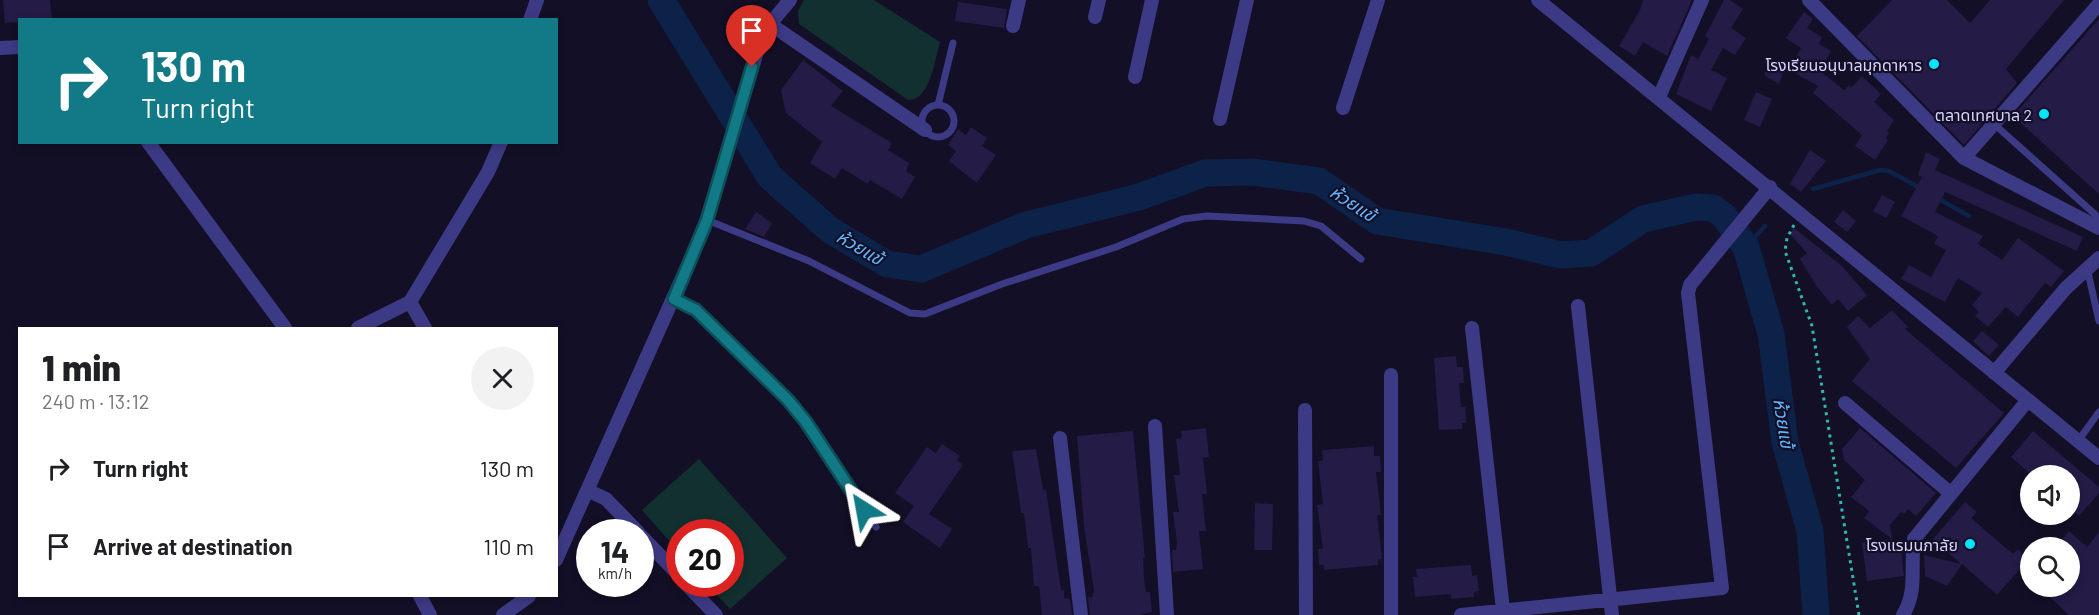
<!DOCTYPE html>
<meta charset="utf-8">
<style>
:root{--surface:#fff;--page:#f2f2f2;--text:#202124;--muted:#757577}
body{margin:0;font-family:Barlow,"Noto Sans Thai",sans-serif;background:var(--page);color:var(--text);height:100vh;display:flex;flex-direction:column;font-size:22px;white-space:nowrap}
*{box-sizing:border-box;margin:0}
p{font-size:20px;color:var(--muted)}
.icon{flex:none;width:33px;height:33px;fill:none;stroke:currentColor;stroke-width:2;stroke-linecap:round;stroke-linejoin:round}
.map{position:relative;flex:1;overflow:hidden}
.details{position:absolute;left:18px;top:327px;width:540px;height:270px;display:flex;flex-direction:column;background:var(--surface);border-radius:0px;box-shadow:0 3px 9px #0003}
.details>*{flex:none}
.hud{position:absolute;left:18px;top:18px;width:540px;height:126px;border-radius:0px;box-shadow:0 3px 9px #0003;background:#127987;color:#fff;overflow:hidden}
.fabs{position:absolute;left:2020px;top:465px;display:grid;gap:12px}
.fabs a{display:grid;place-items:center;width:60px;height:60px;border-radius:50%;background:var(--surface);box-shadow:0 3px 9px #0003;font-size:30px}
.speed{position:absolute;left:576px;top:519px;display:flex;gap:12px;font-size:30px;font-weight:700;text-align:center}
.speed>*{display:grid;place-content:center;width:78px;height:78px;border-radius:50%;background:var(--surface);box-shadow:0 3px 9px #0003;line-height:1}
.speed small{font-size:15px;font-weight:400}
.speed .limit{border:9px solid #d22;background:#fff;color:#111}
.pin{position:absolute;display:grid;place-items:center;width:51px;height:51px;color:#fff;margin:-62px -26px;border-radius:50% 50% 50% 0;rotate:-45deg;box-shadow:0 0 6px #0007}
.pin .icon{rotate:45deg}
.me{position:absolute;width:66px;margin:-33px;rotate:326deg;stroke-linejoin:round;filter:drop-shadow(0 0 4px #0008)}
.turn{display:flex;align-items:center;gap:21px;height:126px;padding:0 24px;font-size:27px}
.turn .icon{width:78px;height:78px;stroke-width:2.5}
.turn b{display:block;font-size:42px;line-height:51px}
.round{display:grid;place-items:center;flex:none;width:63px;height:63px;border-radius:32px;background:var(--page)}
.summary{display:flex;align-items:center;justify-content:space-between;height:102px;padding:0 24px}
h1{font-size:36px;font-weight:800;line-height:45px}
ul{padding:0;list-style:none}
li{display:flex;align-items:center;gap:18px;height:78px;padding:0 24px}
li div{flex:1}
li b{display:block;font-size:22px}
li em{font-style:normal}
.map>svg:first-child{display:block}
</style>
<div class="map">
<svg width="2099" height="615" viewBox="0 0 2099 615">
<rect width="100%" height="100%" fill="#130f26"/>
<path fill="#12302f" d="M804,0H874L940,42C935,59 930,101 908,100L799,24L798,11Z
M699,459L787,558L730,609L707,584H730V532H680L679,552L642,510Z"/>
<g fill="none" stroke-linecap="round" stroke-linejoin="round">
<path stroke="#0c2248" stroke-width="4.5" d="M1813,189L1880,170L1889,171L1922,189
M1937,198L1969,216
M1746,247L1765,226"/>
<path stroke="#0c2248" stroke-width="27" d="M661,0L770,177L830,230L887,264L921,269L1026,225L1139,197L1205,173L1252,172L1319,181L1377,221L1506,242L1561,255L1591,253L1643,219L1696,207L1713,208L1724,216L1746,247L1771,334L1785,442L1810,531L1816,615"/>
</g>
<path fill="#241b47" d="M3,0H50L52,19L20,20V22L5,23Z
M1643,0H1692L1667,56L1643,42L1635,56L1619,46L1640,10Z
M1724,0H1730L1743,9L1731,28L1746,38L1735,55L1723,48L1711,70L1727,78L1711,111L1676,94L1691,55L1698,59L1709,39L1705,36Z
M1892,0H1947L1970,23L1990,0H2064L2006,69L2017,83L1964,145L1857,36Z
M958,2L1007,9L1004,28L955,21Z
M1804,12L1813,19L1807,28L1822,37L1819,44L1831,51L1820,71L1844,90L1849,85L1851,88L1862,76L1881,94L1874,102L1894,120L1887,131L1889,133L1886,138L1888,140L1875,160L1855,146L1862,135L1813,93L1818,86L1789,70L1801,48L1786,38Z
M2099,19V194L2013,116Z
M803,60L843,91L831,106L892,143L888,150L909,163L906,171L915,177L902,199L870,180L868,184L842,168L835,179L810,163L822,142L786,113L781,90Z
M1769,64L1784,71L1779,84L1764,75Z
M1756,92L1772,99L1760,127L1744,120Z
M971,127L987,138L982,146L996,155L977,183L949,161L956,151L948,145L958,129L966,135Z
M1810,150L1826,161L1801,192L1790,184Z
M1926,152L1940,159L1935,170L2083,237L2077,251L1945,192L1935,212L1983,236L1978,244L2002,260L2018,238L2064,271L2051,287L2045,283L2018,317L2006,307L1988,327L1975,316L1979,312L1972,305L1982,293L1958,278L1945,302L1901,279L1909,265L1931,277L1946,250L1934,244L1938,236L1901,216L1922,177L1918,175Z
M1882,195L1895,202L1886,218L1873,211Z
M1843,210L1856,221L1847,232L1834,222Z
M756,212L772,223L764,237L745,229Z
M1794,228L1842,266L1867,295L1848,311L1838,299L1832,305L1817,287L1800,259L1807,253L1789,233Z
M1892,310L1908,327L1905,329L2004,413L1956,468L1852,381L1870,359L1847,327L1858,316L1870,328Z
M1982,331L1999,345L1989,356L1973,341Z
M1456,356L1457,367H1463L1464,383H1459L1461,407H1465L1466,423H1462V429L1439,430L1434,358Z
M1206,428L1209,457L1203,458L1207,494H1202L1206,531H1199L1203,569L1173,572L1172,550H1176L1177,543L1173,512H1179L1174,475H1180L1176,439L1182,438L1181,431Z
M1860,428L1936,493L1916,516L1908,509L1904,514L1901,512L1890,525L1894,548L1901,547L1904,576L1867,581L1862,543L1892,539L1864,518L1869,511L1851,497L1865,480L1844,460L1842,449Z
M1133,431L1145,558H1143L1144,578L1146,592H1150L1152,612L1139,615H1090L1088,598L1092,597L1094,590L1084,527L1077,436Z
M2033,431L2099,487V493L2079,516L2070,508V476H2033L2011,457Z
M942,444L960,456L957,460L963,465L929,514L952,529L940,548L903,522L914,506L895,493L927,447L936,453Z
M1374,446V456H1380L1381,472H1376L1381,515H1377L1382,559L1378,560V565L1324,570V565H1319L1318,549H1323L1317,505L1323,504L1318,461H1323L1322,450Z
M1036,449L1043,490H1046L1061,590H1064V598L1070,599L1072,615H1042L1039,586H1034L1031,548H1028L1024,513H1021L1012,451Z
M1965,502L1977,512L1971,518L2013,554L2018,549L2031,561V581L2019,570L1997,595L1962,564L1947,586L1925,576L1924,555L1961,564L1933,539Z
M1255,503L1273,504L1272,550H1254Z
M2069,531L2087,547L2099,532V615H2069L2038,586H2070V548H2055Z
M1471,565L1472,576L1477,575L1479,591L1474,592V597L1451,599V594L1415,597L1413,577H1417L1416,569Z"/>
<g fill="none" stroke-linecap="round" stroke-linejoin="round">
<path stroke="#2fb8b0" stroke-width="3" stroke-dasharray="3 4.5" stroke-linecap="butt" d="M1794,225L1787,238L1785,251L1812,326L1859,615"/>
<path stroke="#3d3a85" stroke-width="7" d="M938,105L953,43
M922 121a16 16 0 1 1 32 0a16 16 0 1 1-32 0Z
M1994,124L2099,218
M707,220L809,261L910,313L925,314L1002,284L1116,247L1183,219L1207,216L1304,221L1321,226L1361,259
M2087,268L2099,321
M674,299L695,310L788,400L806,421L876,527
M2078,441L2099,412"/>
<path stroke="#3d3a85" stroke-width="14" d="M1538,0L2099,458
M1809,0L1964,158L2099,228
M1095,17L1099,0
M530,20L537,0
M770,24L925,130
M1013,26L1019,0
M0,48L20,47
M1135,77L1152,0
M1659,97L1702,0
M1343,108L1378,0
M1220,119L1247,0
M148,142L285,328
M1964,158L2099,4
M410,302L425,328
M1578,306L1612,615
M358,328L410,302L488,172L501,142
M1472,328L1503,610
M1994,373L2066,288L2099,258
M1391,375V615
M1845,403L1949,492
M1305,410L1306,615
M1155,426L1167,615
M1060,438L1081,615
M589,491L606,499L638,532
M640,535L680,576
M556,560L704,229L759,45L770,24L790,0
M686,584L716,615
M420,596L430,615
M503,615L529,596
M1461,615L1722,588L1688,293L1690,285L1770,187
M1903,615C1918,590 1910,567 1914,539L2028,400"/>
</g>
<g fill="none" stroke-linecap="round" stroke-linejoin="round">
<g stroke="#0c4f58" stroke-width="15">
<path id="route" d="M752,67L707,220L674,299L696,310L788,400L806,422L864,510"/>
</g>
<use href="#route" stroke="#127987" stroke-width="10"/>
</g>
<g fill="#00e5ff" stroke="#130f26" stroke-width="2">
<circle cx="1934" cy="64" r="6"/>
<circle cx="2044" cy="114" r="6"/>
<circle cx="1970" cy="544" r="6"/>
</g>
<g text-anchor="middle" dominant-baseline="central" stroke-width="4.5" stroke-linejoin="round" paint-order="stroke">
<g font-size="16" fill="#d9d4ff" stroke="#130f26" text-anchor="end">
<text x="1922" y="64">โรงเรียนอนุบาลมุกดาหาร</text>
<text x="2032" y="114">ตลาดเทศบาล 2</text>
<text x="1958" y="544">โรงแรมนภาลัย</text>
</g>
<g font-size="18" font-style="italic" fill="#62b6ff" stroke="#130f26">
<text transform="translate(1353 203) rotate(33)">ห้วยแข้</text>
<text transform="translate(860 247) rotate(30)">ห้วยแข้</text>
<text transform="translate(1784 423) rotate(81)">ห้วยแข้</text>
</g>
</g>
</svg>
<div class="fabs">
<a><svg class="icon" aria-label="sound" viewBox="0 0 24 24"><path d="M4 9h4l5-4v14l-5-4H4zM17 9q2 3 0 6"/></svg></a>
<a><svg class="icon" aria-label="search" viewBox="0 0 24 24"><circle cx="10" cy="10" r="6"/><path d="M15 15l6 6"/></svg></a>
</div>
<div class="speed"><div>14<small>km/h</small></div><div class="limit">20</div></div>
<div class="pin" style="left:752px;top:67px;background:#d93025"><svg class="icon" aria-label="arrive" viewBox="0 0 24 24"><path d="M6 21V4h12l-3 4 3 4H6"/></svg></div>
<svg class="me" style="left:864px;top:510px" viewBox="-20 -20 40 40"><path d="M0-17L14 15 0 8-14 15z" fill="#127987" stroke="#fff" stroke-width="4"/></svg>
<div class="hud">
<div class="turn"><svg class="icon" aria-label="right" viewBox="0 0 24 24"><path d="M7 20v-9h11M14 6l5 5-5 5"/></svg><div><b>130 m</b>Turn right</div></div>
</div>
<section class="details">
<div class="summary"><div><h1>1 min</h1><p>240 m · 13:12</p></div><a class="round"><svg class="icon" aria-label="close" viewBox="0 0 24 24"><path d="M6 6l12 12M18 6L6 18"/></svg></a></div>
<ul>
<li><svg class="icon" aria-label="right" viewBox="0 0 24 24"><path d="M7 20v-9h11M14 6l5 5-5 5"/></svg><div><b>Turn right</b></div><em>130 m</em></li>
<li><svg class="icon" aria-label="arrive" viewBox="0 0 24 24"><path d="M6 21V4h12l-3 4 3 4H6"/></svg><div><b>Arrive at destination</b></div><em>110 m</em></li>
</ul>
</section>
</div>
